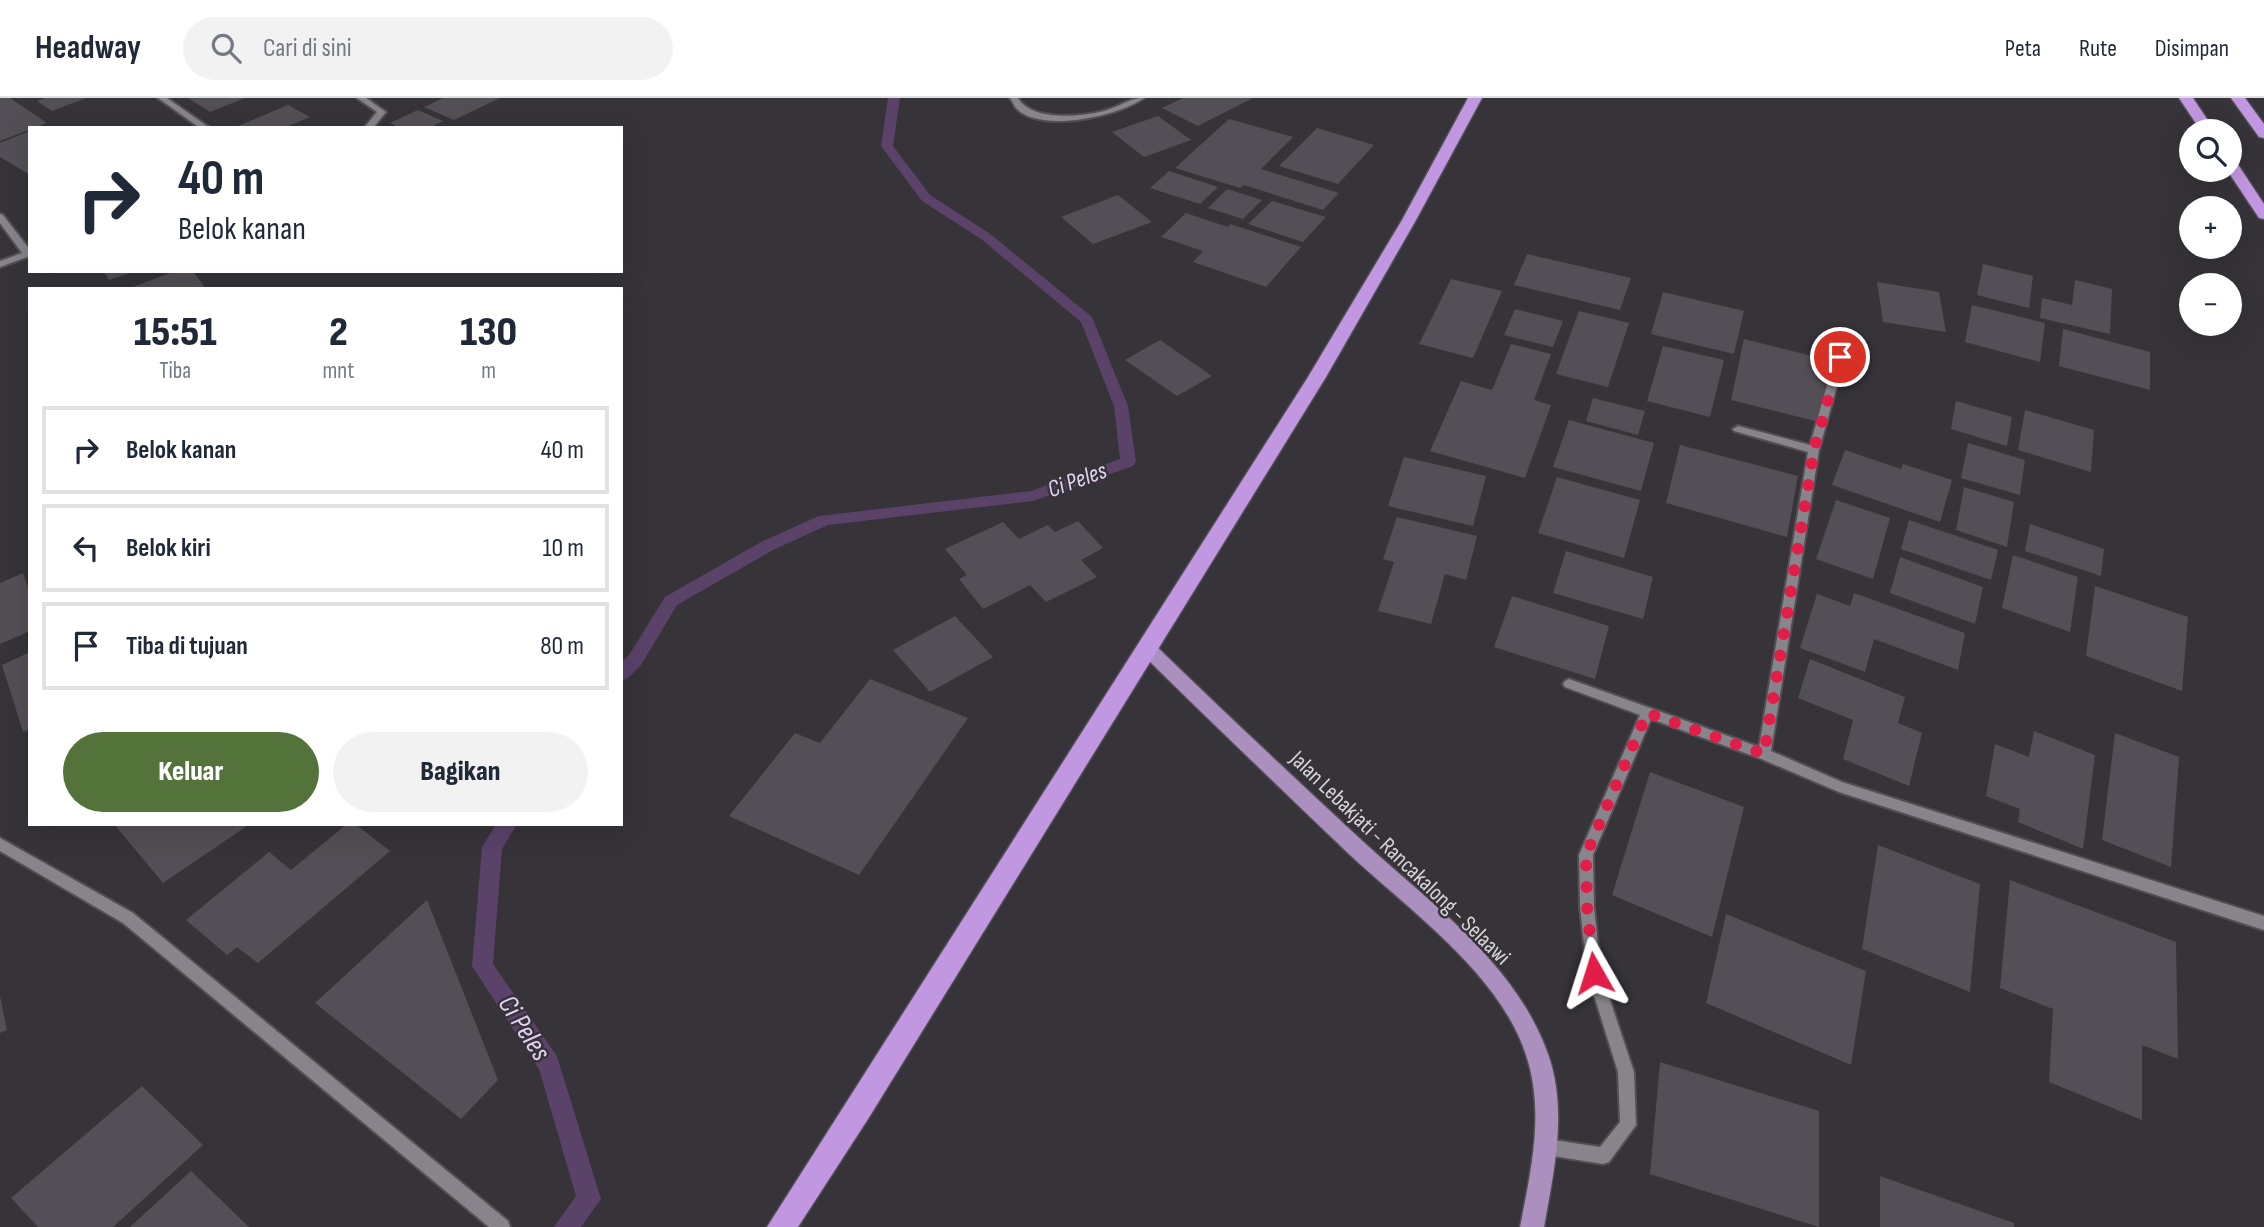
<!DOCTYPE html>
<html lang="id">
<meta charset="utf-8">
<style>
:root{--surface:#fff;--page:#f2f2f3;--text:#1f2937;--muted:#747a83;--line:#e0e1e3;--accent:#53733b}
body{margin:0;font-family:"Sofia Sans Condensed",sans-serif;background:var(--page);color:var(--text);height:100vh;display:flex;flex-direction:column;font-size:26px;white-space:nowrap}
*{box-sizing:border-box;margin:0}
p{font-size:23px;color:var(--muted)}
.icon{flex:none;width:38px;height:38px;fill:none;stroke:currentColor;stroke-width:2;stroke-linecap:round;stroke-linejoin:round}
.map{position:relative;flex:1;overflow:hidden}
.panel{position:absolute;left:28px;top:189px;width:595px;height:539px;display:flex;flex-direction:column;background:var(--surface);border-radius:0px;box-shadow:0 7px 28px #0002}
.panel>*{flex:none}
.top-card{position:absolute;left:28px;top:28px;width:595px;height:147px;border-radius:0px;box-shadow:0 7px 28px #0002;background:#fff;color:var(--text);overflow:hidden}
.controls{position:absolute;left:2179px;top:21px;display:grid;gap:14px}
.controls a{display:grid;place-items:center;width:63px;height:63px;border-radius:50%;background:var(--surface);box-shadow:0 7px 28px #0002;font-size:35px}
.pin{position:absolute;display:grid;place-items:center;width:60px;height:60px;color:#fff;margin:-30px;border:4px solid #fff;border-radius:50%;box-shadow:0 2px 7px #0007}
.me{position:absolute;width:77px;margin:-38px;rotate:354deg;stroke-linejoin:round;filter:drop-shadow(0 0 5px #0008)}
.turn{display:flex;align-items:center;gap:24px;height:147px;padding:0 35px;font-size:32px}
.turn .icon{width:91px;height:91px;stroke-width:2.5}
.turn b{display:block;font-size:49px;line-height:60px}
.eta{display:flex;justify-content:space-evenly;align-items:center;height:119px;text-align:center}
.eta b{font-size:42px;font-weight:800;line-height:49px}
.primary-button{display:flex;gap:14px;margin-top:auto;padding:14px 35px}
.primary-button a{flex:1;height:80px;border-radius:42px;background:var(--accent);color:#fff;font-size:28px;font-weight:800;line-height:80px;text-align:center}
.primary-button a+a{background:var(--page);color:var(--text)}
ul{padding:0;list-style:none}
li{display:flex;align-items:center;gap:21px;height:88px;margin:0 14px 10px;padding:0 21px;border:4px solid var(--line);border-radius:0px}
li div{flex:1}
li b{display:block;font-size:26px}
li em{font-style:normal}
header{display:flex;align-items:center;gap:42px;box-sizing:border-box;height:98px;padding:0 35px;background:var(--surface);border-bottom:2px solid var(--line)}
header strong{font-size:33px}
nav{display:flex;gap:38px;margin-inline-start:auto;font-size:24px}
.search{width:490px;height:63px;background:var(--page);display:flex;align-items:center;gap:18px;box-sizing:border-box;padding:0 24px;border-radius:38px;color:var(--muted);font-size:26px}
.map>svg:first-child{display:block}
</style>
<header>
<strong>Headway</strong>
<div class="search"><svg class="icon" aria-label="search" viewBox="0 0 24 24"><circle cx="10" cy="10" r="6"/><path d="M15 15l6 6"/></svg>Cari di sini</div>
<nav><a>Peta</a><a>Rute</a><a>Disimpan</a></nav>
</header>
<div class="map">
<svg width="2264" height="1129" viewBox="0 0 2264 1129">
<rect width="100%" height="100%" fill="#363339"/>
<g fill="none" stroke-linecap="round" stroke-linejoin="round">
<path fill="#5a4268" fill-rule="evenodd" d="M888,0H900L893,48L930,97L989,135L1092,219L1128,308L1136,364L1133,368L1033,403L828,427L773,452L677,507L641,567L627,581L621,583V565L629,557L665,499L761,444L819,418L1031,393L1120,361L1114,308L1081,224L981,141L922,103L881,48Z
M496,726H517L502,751L493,866L557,958L601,1101L581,1129H554L576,1098L539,971L472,868L482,749Z"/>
</g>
<path fill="#534f56" d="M0,0H10L47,25L0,43Z
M45,0H86L52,13L37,3Z
M188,0H245L210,14Z
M443,0H500L454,22L424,9Z
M1183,0H1253L1198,28L1162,10Z
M288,7L310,19L284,30H233Z
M418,12L443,23L430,30H400L390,25Z
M1158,18L1191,42L1144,59L1112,34Z
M1229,21L1293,39L1261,71L1339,95L1323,112L1244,87L1240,90L1175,70Z
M1317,30L1374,47L1338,86L1279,68Z
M30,33V77L0,59V45Z
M1169,73L1218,89L1200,106L1150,90Z
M1227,91L1262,102L1243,121L1208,110Z
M1118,97L1152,124L1093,146L1061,119Z
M1272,103L1326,119L1303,144L1248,126Z
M1186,115L1228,129L1230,126L1301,149L1266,189L1193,164L1203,153L1161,139Z
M1527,156L1631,180L1620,212L1514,187Z
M1983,166L2033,178L2029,210L1977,197Z
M103,173H132V174L109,182Z
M175,173H193L206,191H128Z
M1451,181L1502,193L1473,260L1419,246Z
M2075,182L2112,191L2110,236L2040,220L2042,200L2072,207Z
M1877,184L1939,194L1946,234L1883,224Z
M1663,194L1744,213L1734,256L1651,236Z
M1972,207L2045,225L2040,264L1965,244Z
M1515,211L1563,223L1553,249L1504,237Z
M1579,213L1629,225L1608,289L1556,276Z
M2063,231L2150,254V292L2059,268Z
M1744,241L1829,262L1819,324L1731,302Z
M1160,242L1212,278L1177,298L1125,262Z
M1511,246L1551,256L1534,302L1551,307L1525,380L1430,353L1461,283L1492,292Z
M1663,248L1724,262L1710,319L1647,303Z
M1593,300L1645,313L1638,337L1586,323Z
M1956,303L2012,319L2007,348L1951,331Z
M2025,312L2094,332L2091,374L2018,352Z
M1569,322L1654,345L1641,393L1553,369Z
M1968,345L2025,362L2020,397L1961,380Z
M1680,347L1798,378L1787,439L1666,405Z
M1845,352L1901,371L1903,366L1952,382L1940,424L1832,387Z
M1404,359L1486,378L1473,428L1388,408Z
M1557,379L1640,402L1624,460L1538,435Z
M1964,389L2014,404L2007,449L1956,432Z
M1836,402L1890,420L1873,481L1816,461Z
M1397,419L1477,438L1466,482L1445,476L1431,526L1378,513L1394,464L1383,461Z
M1909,422L1998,452L1991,482L1901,451Z
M1078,423L1103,450L1081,462L1097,479L1046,504L1030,487L983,511L959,481L967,477L945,451L1003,424L1019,441L1048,427L1055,434Z
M2030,426L2104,451L2101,478L2025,453Z
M1566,453L1653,479L1643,521L1553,495Z
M2013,457L2078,479L2070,534L2002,510Z
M1900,459L1983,489L1975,526L1890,495Z
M23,475L30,496V533L0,546V485Z
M2095,488L2188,519L2182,593L2086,558Z
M1854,495L1965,535L1958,572L1874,541L1865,574L1800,550L1817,496L1850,508Z
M1512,498L1609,528L1595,581L1494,549Z
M955,518L993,559L930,594L893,552Z
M30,554V631L23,634L2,567Z
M1810,561L1905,599L1898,625L1922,635L1909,688L1843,661L1853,622L1798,600Z
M870,581L968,620L859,777L729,718L795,635L820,645Z
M2034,633L2095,657L2083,751L2018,724L2020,711L1986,698L1995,646L2029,659Z
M2115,635L2179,659L2171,769L2102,742Z
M1650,674L1744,709L1712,839L1612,797Z
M114,726H250L163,785Z
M347,726H355L390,753L258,865L237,849L227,857L186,822L269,754L291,772Z
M1878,747L1980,786L1970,894L1862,851Z
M2010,782L2176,844L2178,961L2142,947V1022L2049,984L2053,911L2000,890Z
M427,802L498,982L461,1021L315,905Z
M1726,816L1866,873L1851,967L1706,905Z
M0,898L7,932L0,935Z
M1660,964L1819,1013V1129L1650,1076Z
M142,988L203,1047L113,1129H38L11,1100Z
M191,1073L249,1129H130Z
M1880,1078L2014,1125V1129H1880Z"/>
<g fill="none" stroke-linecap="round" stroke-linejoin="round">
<g stroke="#514f53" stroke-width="4">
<path id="minor" d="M158,0H167L210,30H200Z
M357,0H366L386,14L373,30H364L377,14Z
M1010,0H1018C1032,24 1084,19 1107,12C1120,8 1130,0 1144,0C1119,18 1040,36 1016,10C1015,9 1011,1 1010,0Z
M0,116L3,117L30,152V158L0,169V163L22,155L0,125Z
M1840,256L1845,259L1819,352L1771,653L1842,684L2264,818V832L1839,694L1759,660L1651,621L1593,757L1594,809L1601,875L1634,974L1636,1027L1609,1064L1603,1066L1547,1057L1541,1055L1539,1049L1541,1043L1547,1041L1600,1049L1620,1024L1618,974L1587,875L1580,809L1579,757L1640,617L1565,589L1563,586L1565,583L1569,581L1759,649L1808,354L1734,333L1733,331L1738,328L1810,347L1835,259Z
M0,740L133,815L508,1123L510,1129H489L123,825L0,753Z"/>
</g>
<g stroke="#514f53" stroke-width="3">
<path id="major" d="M1146,542L1152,544C1220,610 1288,674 1357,738C1427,803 1515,863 1548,956C1568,1012 1554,1072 1544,1129H1520C1531,1073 1545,1013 1526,957C1500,876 1409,812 1349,756C1279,689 1209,622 1140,554L1137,549L1140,544Z"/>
</g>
<g stroke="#514f53" stroke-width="3">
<path id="highway" d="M1468,0H1482L1416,122L1326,279L868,1021L798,1129H767L1308,279L1402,122Z
M2179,0H2193L2215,33H2201Z
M2231,0H2245L2264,26V40L2259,39Z
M2230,61L2235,62L2264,106V121L2259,120L2227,72H2230Z"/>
</g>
<use href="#minor" fill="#88848b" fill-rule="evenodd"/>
<use href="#major" fill="#aa8fbf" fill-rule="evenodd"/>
<use href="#highway" fill="#c197e2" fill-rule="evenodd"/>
</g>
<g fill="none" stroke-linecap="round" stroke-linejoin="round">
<path stroke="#e11d48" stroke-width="12" stroke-dasharray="0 21.6" d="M1594,875L1587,809L1586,757L1647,615L1764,656L1814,352L1840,259"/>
</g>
<g text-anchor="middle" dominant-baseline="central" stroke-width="5" stroke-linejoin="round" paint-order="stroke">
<g font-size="23" fill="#d5d3d7" stroke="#363339">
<text transform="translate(1400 760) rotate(44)">Jalan Lebakjati - Rancakalong - Selaawi</text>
</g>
<g font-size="24" font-style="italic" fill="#e4d2f4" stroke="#363339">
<text transform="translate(1077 382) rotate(-20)">Ci Peles</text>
</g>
<g font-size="28" font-style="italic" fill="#e4d2f4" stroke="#363339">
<text transform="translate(524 930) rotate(57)">Ci Peles</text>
</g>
</g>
</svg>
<div class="controls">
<a><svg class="icon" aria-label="search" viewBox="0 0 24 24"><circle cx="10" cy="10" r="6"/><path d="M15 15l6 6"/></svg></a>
<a>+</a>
<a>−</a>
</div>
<div class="pin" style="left:1840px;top:259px;background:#d93025"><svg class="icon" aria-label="arrive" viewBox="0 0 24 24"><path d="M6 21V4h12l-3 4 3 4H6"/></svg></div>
<svg class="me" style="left:1594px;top:875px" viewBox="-20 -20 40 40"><path d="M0-17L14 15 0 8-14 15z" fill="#e11d48" stroke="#fff" stroke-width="4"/></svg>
<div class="top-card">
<div class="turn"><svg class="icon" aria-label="right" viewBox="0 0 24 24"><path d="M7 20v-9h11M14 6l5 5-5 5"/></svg><div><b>40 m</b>Belok kanan</div></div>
</div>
<section class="panel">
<div class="eta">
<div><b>15:51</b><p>Tiba</p></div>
<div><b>2</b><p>mnt</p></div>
<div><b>130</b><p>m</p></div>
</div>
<ul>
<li><svg class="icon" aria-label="right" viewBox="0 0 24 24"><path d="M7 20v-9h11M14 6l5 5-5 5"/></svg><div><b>Belok kanan</b></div><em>40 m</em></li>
<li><svg class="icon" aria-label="left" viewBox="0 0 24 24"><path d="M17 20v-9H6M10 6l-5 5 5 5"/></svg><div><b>Belok kiri</b></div><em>10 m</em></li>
<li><svg class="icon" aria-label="arrive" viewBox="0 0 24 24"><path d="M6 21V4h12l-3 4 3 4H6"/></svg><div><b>Tiba di tujuan</b></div><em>80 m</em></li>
</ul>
<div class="primary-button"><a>Keluar</a><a>Bagikan</a></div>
</section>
</div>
